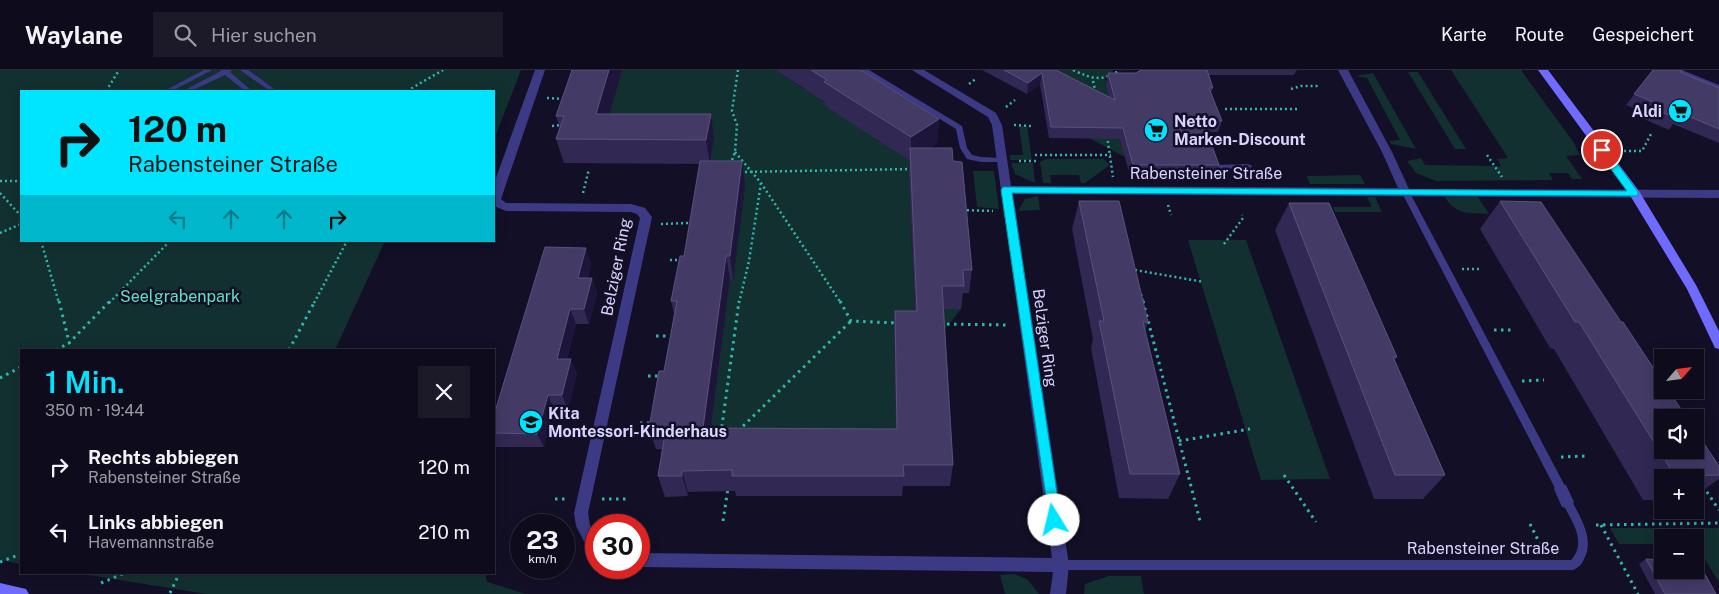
<!DOCTYPE html>
<html lang="de">
<meta charset="utf-8">
<style>
:root{--surface:#0e0b1c;--page:#1c1929;--text:#f1f3f6;--muted:#9b9ba3;--line:#2e2b3b;--accent:#00e5ff}
body{margin:0;font-family:"Public Sans",sans-serif;background:var(--page);color:var(--text);height:100vh;display:flex;flex-direction:column;font-size:19px;white-space:nowrap}
*{box-sizing:border-box;margin:0}
p{font-size:16px;color:var(--muted)}
.icon{flex:none;width:28px;height:28px;fill:none;stroke:currentColor;stroke-width:2;stroke-linecap:round;stroke-linejoin:round}
.map{position:relative;flex:1;overflow:hidden}
.drawer{position:absolute;left:20px;top:279px;width:475px;height:225px;display:flex;flex-direction:column;background:var(--surface);border-radius:0px;box-shadow:0 2px 12px #0003,0 0 0 1px var(--line)}
.drawer>*{flex:none}
.banner{position:absolute;left:20px;top:20px;width:475px;height:152px;border-radius:0px;box-shadow:0 2px 12px #0003,0 0 0 1px var(--line);background:#00e5ff;color:#111;overflow:hidden}
.needle{width:32px;rotate:62deg}
.fabs{position:absolute;left:1654px;top:279px;display:grid;gap:10px}
.fabs a{display:grid;place-items:center;width:50px;height:50px;border-radius:0px;background:var(--surface);box-shadow:0 2px 12px #0003,0 0 0 1px var(--line);font-size:25px}
.speed{position:absolute;left:510px;top:444px;display:flex;gap:10px;font-size:25px;font-weight:700;text-align:center}
.speed>*{display:grid;place-content:center;width:65px;height:65px;border-radius:50%;background:var(--surface);box-shadow:0 2px 12px #0003,0 0 0 1px var(--line);line-height:1}
.speed small{font-size:12px;font-weight:400}
.speed .limit{border:8px solid #d22;background:#fff;color:#111}
.pin{position:absolute;display:grid;place-items:center;width:42px;height:42px;color:#fff;margin:-21px;border:2px solid #fff;border-radius:50%;box-shadow:0 1px 5px #0007}
.me{position:absolute;width:55px;margin:-28px;rotate:351deg;stroke-linejoin:round;filter:drop-shadow(0 0 4px #0008)}
.turn{display:flex;align-items:center;gap:18px;height:105px;padding:0 25px;font-size:22px}
.turn .icon{width:65px;height:65px;stroke-width:2.5}
.turn b{display:block;font-size:35px;line-height:42px}
.lanes{display:flex;align-items:center;height:48px;padding:0 25px;background:#0003;justify-content:center;gap:25px;direction:ltr}
.lanes .off{opacity:.35}
.round{display:grid;place-items:center;flex:none;width:52px;height:52px;border-radius:0px;background:var(--page)}
.overview{display:flex;align-items:center;justify-content:space-between;height:85px;padding:0 25px}
h1{font-size:30px;font-weight:600;line-height:38px;color:var(--accent)}
ul{padding:0;list-style:none}
li{display:flex;align-items:center;gap:15px;height:65px;padding:0 25px}
li div{flex:1}
li b{display:block;font-size:19px}
li em{font-style:normal}
header{display:flex;align-items:center;gap:30px;box-sizing:border-box;height:70px;padding:0 25px;background:var(--surface);border-bottom:1px solid var(--line)}
header strong{font-size:24px}
nav{display:flex;gap:28px;margin-inline-start:auto;font-size:18px}
.search{width:350px;height:45px;background:var(--page);display:flex;align-items:center;gap:12px;box-sizing:border-box;padding:0 18px;border-radius:0px;color:var(--muted);font-size:19px}
.map>svg:first-child{display:block}
</style>
<header>
<strong>Waylane</strong>
<div class="search"><svg class="icon" aria-label="search" viewBox="0 0 24 24"><circle cx="10" cy="10" r="6"/><path d="M15 15l6 6"/></svg>Hier suchen</div>
<nav><a>Karte</a><a>Route</a><a>Gespeichert</a></nav>
</header>
<div class="map">
<svg width="1719" height="524" viewBox="0 0 1719 524">
<rect width="100%" height="100%" fill="#130f26"/>
<path fill="#12302f" d="M0,0H521L494,70V21H21V171H385L335,280H21V494L0,490Z
M622,0H775L804,19L807,18L828,34L825,36L836,43L839,42L910,91L912,179L917,193L913,194L915,238L961,239L941,264H894V282L909,369L708,380L729,209H733L737,180L735,166H739L745,115L710,94L608,48Z
M1035,0H1114L1105,8L1125,87L1089,68L1081,35Z
M1451,0H1521L1574,73L1580,85L1566,86L1582,109H1572L1568,103H1549L1553,110L1436,111L1416,103L1407,91L1421,88L1425,95L1501,96L1497,89L1508,88Z
M1408,2H1418L1466,79H1455Z
M1373,3L1416,79L1391,74L1389,71L1400,70L1367,8L1355,6Z
M1019,56H1027L1032,90H1010V85H1023Z
M1046,89H1104L1110,95L1085,113H1081L1079,105H1050L1051,113H1043L1040,92Z
M1011,93H1033L1035,113L1015,104Z
M973,101H994L999,139L977,137Z
M1360,105L1365,114H1310L1307,106Z
M1038,126L1040,140L1018,141L1025,129Z
M1367,127H1375L1382,142H1335L1333,137H1372Z
M1445,127H1478L1489,144C1470,143 1455,145 1445,127Z
M1188,170H1246L1330,409L1261,410Z
M1610,458H1719V512L1695,474V468H1662V474H1619Z
M485,502L487,512L526,524H207L76,503Z
M1014,504L1027,509L1039,524H1005L1000,505Z
M1109,506H1141L1144,524H1084L1085,514Z"/>
<g fill="none" stroke-linecap="round" stroke-linejoin="round">
<path stroke="#2fb8b0" stroke-width="2.5" stroke-dasharray="2 3" stroke-linecap="butt" d="M1073,0C1092,9 1102,12 1120,0
M1093,11L1096,24
M969,14L977,8
M1291,19L1301,16H1320
M106,21L119,0
M407,21L443,0
M547,28L565,29
M1006,37L1015,30
M1225,39H1300
M1014,55L1031,56
M552,56L563,55
M1107,66L1113,107
M1624,81H1642L1651,64
M735,82L761,113L841,233
M1035,85H1111
M1487,85L1502,107
M1019,91H1036
M728,93L732,90L735,82L737,55L732,41L738,0
M740,102L913,99
M0,111H21
M0,123L21,146
M583,123L589,99
M1168,135L1171,145
M962,140L993,141
M661,154L688,153
M0,163L21,154
M41,171L59,233
M1224,174L1243,148L1242,145
M670,190H683
M1462,199H1482
M1135,200L1204,212
M1141,224L1143,233
M109,233L170,171
M314,233L347,171
M739,233L749,191L761,113"/>
<path stroke="#2fb8b0" stroke-width="3" stroke-dasharray="2.5 4.5" stroke-linecap="butt" d="M59,231L71,280
M840,231L851,251L897,253
M1143,231L1200,451
M940,254L1009,255
M1494,260H1515
M656,266H667
M56,280L69,273L110,231
M289,280L315,231
M648,306H660
M0,308L21,297
M1522,311L1544,310
M640,353H652
M728,361L722,356L739,231
M738,361L851,251
M1179,371L1250,359
M1561,387L1586,386
M1284,405L1316,452
M1703,416L1719,440
M555,429H566
M602,429H626
M723,451L728,418
M1530,454L1543,480
M621,455L622,451
M1596,455L1719,453
M1601,455L1638,524
M0,492L21,484
M101,513L127,502
M170,523L180,502"/>
<path fill="#3d3a85" fill-rule="evenodd" d="M204,0H212L172,21H164Z
M220,0H232L230,2L252,21H245L225,5L191,21H183L221,1Z
M240,0H248L277,21H270Z
M861,0H869L962,56L967,78L972,85L981,87L1002,88H1005V92H981L967,89L960,78L956,59Z
M1673,0H1682L1719,15V19Z
M1248,94L1252,96L1251,98L1216,99L1212,97L1216,95Z
M1405,118L1409,121L1565,416L1566,419L1565,422L1561,423L1557,422L1401,121Z
M1567,428L1571,429C1580,448 1595,468 1584,489C1582,494 1578,498 1573,500H1061L1057,498L1056,495L1057,492L1061,490H1571C1588,471 1571,451 1562,432L1563,429Z"/>
<path fill="#3d3a85" fill-rule="evenodd" d="M535,0H545L501,129L506,133L631,134L645,138L652,147L588,443L590,455L596,466V487L591,485L576,456L574,443L640,148L637,144L631,142L506,141L494,136V115L497,105Z
M912,0H924L996,43L1002,55L1011,116L1398,118L1382,82L1338,0H1348L1392,82L1409,119L1719,120V128L1013,124L1069,495L1066,524H1050L1053,502L639,497V483L1052,488L992,55L988,47Z
M1561,413L1566,415L1574,432L1572,437L1567,438L1562,437L1554,419L1556,415Z"/>
<path fill="#6f6bff" fill-rule="evenodd" d="M1538,0H1548L1639,121L1696,215L1719,261V279L1715,278L1687,219L1631,127Z
M0,513L26,519L29,524H0Z"/>
</g>
<path fill="#312854" d="M572,0H622L609,44H711L714,68L711,91L745,114L733,210L730,209L711,358L896,359L894,264L895,241H915L909,102L910,91L825,36V32L775,0H861L939,49L937,73L930,78L953,91L972,200L969,223H963L961,239H944L953,395L950,416H903L902,426H736L735,421L688,422V426L665,427L658,406L662,379H656L649,358L664,301L674,244L671,231L684,186L700,94L564,93L556,69L560,58L556,46Z
M982,0H1056L1109,27L1106,14L1108,3H1136L1141,0H1297L1294,5H1209L1213,18L1211,23L1222,51L1218,62H1207L1219,95L1215,106H1130L1120,69L1049,68L1040,14L1027,24Z
M1653,0L1680,2L1719,18V73L1673,54L1669,60L1644,49L1648,44L1626,35Z
M1079,131L1148,252L1145,260L1180,404L1168,429L1119,428L1091,278L1093,269L1072,159Z
M1500,131L1621,252L1719,396V409L1695,426V408H1662V430H1643L1554,279L1550,278L1480,159Z
M1289,133L1397,287L1395,290L1445,405L1423,429H1374L1275,160Z
M591,193L588,208H592L597,223L589,254H576L567,289L577,303L568,339H554L544,377H496L494,373V345Z
M1646,489L1716,524H1655L1639,494Z"/>
<path fill="#1d163a" d="M609,0H622L603,67L596,44Z
M1042,3L1040,14L1027,24L1028,13Z
M711,44L714,68L710,94L706,70Z
M939,49L937,73L911,90V67Z
M742,91L745,114L733,210L730,186Z
M586,178L591,193L584,223L578,208Z
M726,186L730,209L708,380L703,358Z
M592,208L597,223L589,254L584,239Z
M570,239L576,254L563,303L557,289Z
M571,289L577,303L568,339L562,325Z
M548,325L554,339L544,377L537,364Z
M682,401L688,422V426L682,406Z"/>
<path fill="#433a66" stroke="#5a527e" d="M572,0H609L596,44H711L706,70L556,69L564,46H556Z
M811,0H861L939,49L911,67L824,12L827,10Z
M1004,0H1056L1115,30L1108,3H1136L1141,0H1207L1213,18H1209L1222,51H1203L1219,95H1133L1123,58L1051,57L1042,3L1028,13Z
M1653,0H1682L1680,2L1719,18V59L1681,43L1678,49L1652,38L1656,33L1634,24Z
M910,78H952L953,91L962,92L972,200H963L964,216H942L953,395H903L904,406H732V400L682,401V406H658L666,358H649L659,301H664L677,231H671L680,186H684L700,91H742L730,186H726L703,358L897,359L895,241H917Z
M1079,131H1119L1148,252H1143L1180,404H1130L1099,251H1104Z
M1500,131L1541,132L1621,252H1623L1662,311V320H1668L1687,348H1662V380H1695V360L1719,396V405L1675,406L1579,252H1575Z
M1289,133H1329L1397,287H1393L1445,405H1395Z
M545,177L586,178L578,208H592L584,239H570L557,289H571L562,325H548L537,364L494,363V345Z
M1646,489L1662,490V500H1695V490H1697L1716,524H1665Z"/>
<path fill="#00e5ff" stroke="#0095a6" d="M1602,77L1606,78L1638,122V126L1012,123L1061,450L1059,454L1054,456L1050,454L1001,120L1003,117L1627,121L1597,80Z"/>
<defs>
<g id="supermarket-disc" transform="scale(1.25)"><circle r="9.5" fill="#00e5ff" stroke="#130f26"/><path d="M-6-5.5h2.5l.6 2H6L4.5 2H-2.5L-4.4-4H-6ZM-1.5 3.2a1.3 1.3 0 1 0 .1 0ZM3 3.2a1.3 1.3 0 1 0 .1 0Z" fill="#111"/></g>
<g id="school-disc" transform="scale(1.25)"><circle r="9.5" fill="#00e5ff" stroke="#130f26"/><path d="M0-5L7-2L0 1L-7-2ZM-4 1L0 2.5L4 1V4Q0 6-4 4Z" fill="#111"/></g>
</defs>
<g fill-rule="evenodd">
<use href="#supermarket-disc" x="1680" y="41"/>
<use href="#supermarket-disc" x="1156" y="60"/>
<use href="#school-disc" x="531" y="352"/>
</g>
<g text-anchor="middle" dominant-baseline="central" stroke-width="5" stroke-linejoin="round" paint-order="stroke">
<g font-size="16" font-weight="bold" fill="#d9d4ff" stroke="#130f26" text-anchor="start">
<text x="1662" y="41" text-anchor="end">Aldi</text>
<text x="1174" y="51">Netto<tspan x="1174" dy="18">Marken-Discount</tspan></text>
<text x="548" y="343">Kita<tspan x="548" dy="18">Montessori-Kinderhaus</tspan></text>
</g>
<g font-size="16" fill="#d9d4ff" stroke="#130f26">
<text x="1206" y="103">Rabensteiner Straße</text>
<text transform="translate(616 197) rotate(-79)">Belziger Ring</text>
<text transform="translate(1045 268) rotate(82)">Belziger Ring</text>
<text x="1483" y="478">Rabensteiner Straße</text>
</g>
<g font-size="16" fill="#5fe0c0" stroke="#130f26">
<text x="180" y="226">Seelgrabenpark</text>
</g>
</g>
</svg>
<div class="fabs">
<a><svg class="needle" viewBox="-14 -14 28 28"><path d="M0-13l5 13h-10z" fill="#e53935"/><path d="M0 13l5-13h-10z" fill="#9b9ba3"/></svg></a>
<a><svg class="icon" aria-label="sound" viewBox="0 0 24 24"><path d="M4 9h4l5-4v14l-5-4H4zM17 9q2 3 0 6"/></svg></a>
<a>+</a>
<a>−</a>
</div>
<div class="speed"><div>23<small>km/h</small></div><div class="limit">30</div></div>
<div class="pin" style="left:1602px;top:80px;background:#d93025"><svg class="icon" aria-label="arrive" viewBox="0 0 24 24"><path d="M6 21V4h12l-3 4 3 4H6"/></svg></div>
<svg class="me" style="left:1054px;top:450px" viewBox="-20 -20 40 40"><circle r="19" fill="#fff"/><path d="M0-13L10 11 0 6-10 11z" fill="#00e5ff"/></svg>
<div class="banner">
<div class="turn"><svg class="icon" aria-label="right" viewBox="0 0 24 24"><path d="M7 20v-9h11M14 6l5 5-5 5"/></svg><div><b>120 m</b>Rabensteiner Straße</div></div>
<div class="lanes"><svg class="icon off" aria-label="left" viewBox="0 0 24 24"><path d="M17 20v-9H6M10 6l-5 5 5 5"/></svg><svg class="icon off" aria-label="ahead" viewBox="0 0 24 24"><path d="M12 20V5M6 11l6-6 6 6"/></svg><svg class="icon off" aria-label="ahead" viewBox="0 0 24 24"><path d="M12 20V5M6 11l6-6 6 6"/></svg><svg class="icon" aria-label="right" viewBox="0 0 24 24"><path d="M7 20v-9h11M14 6l5 5-5 5"/></svg></div>
</div>
<section class="drawer">
<div class="overview"><div><h1>1 Min.</h1><p>350 m · 19:44</p></div><a class="round"><svg class="icon" aria-label="close" viewBox="0 0 24 24"><path d="M6 6l12 12M18 6L6 18"/></svg></a></div>
<ul>
<li><svg class="icon" aria-label="right" viewBox="0 0 24 24"><path d="M7 20v-9h11M14 6l5 5-5 5"/></svg><div><b>Rechts abbiegen</b><p>Rabensteiner Straße</p></div><em>120 m</em></li>
<li><svg class="icon" aria-label="left" viewBox="0 0 24 24"><path d="M17 20v-9H6M10 6l-5 5 5 5"/></svg><div><b>Links abbiegen</b><p>Havemannstraße</p></div><em>210 m</em></li>
</ul>
</section>
</div>
